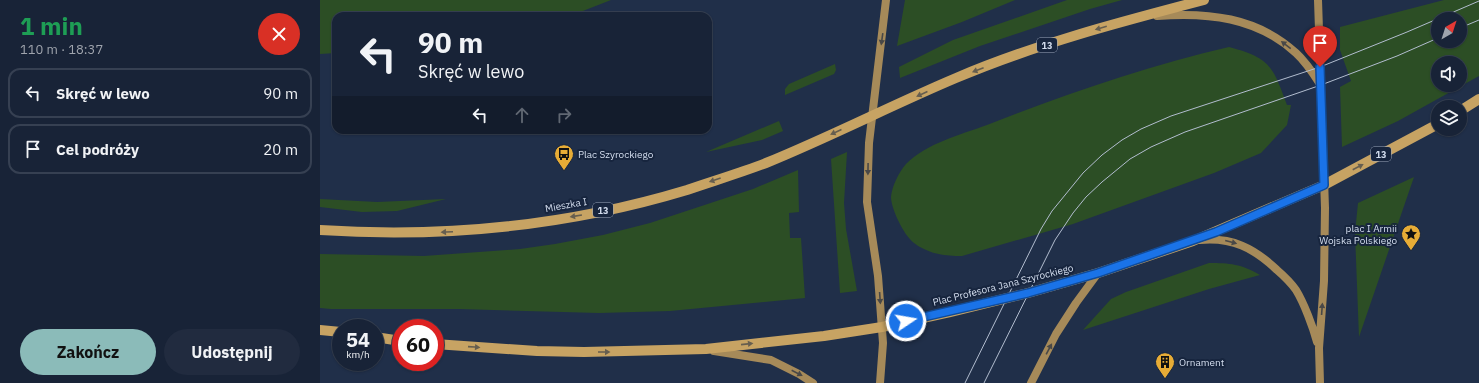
<!DOCTYPE html>
<html lang="pl">
<meta charset="utf-8">
<style>
:root{--surface:#182337;--page:#212b3f;--text:#f1f3f6;--muted:#9fa4ad;--line:#364052;--accent:#8bbbb9}
body{margin:0;font-family:"IBM Plex Sans",sans-serif;background:var(--page);color:var(--text);height:100vh;display:flex;flex-direction:column;font-size:15px;white-space:nowrap}
*{box-sizing:border-box;margin:0}
p{font-size:13px;color:var(--muted)}
.icon{flex:none;width:22px;height:22px;fill:none;stroke:currentColor;stroke-width:2;stroke-linecap:round;stroke-linejoin:round}
.map{position:relative;flex:1;overflow:hidden}
.side{display:flex;flex-direction:column;background:var(--surface);width:320px}
.side>*{flex:none}
.hud{position:absolute;left:12px;top:12px;width:380px;height:122px;border-radius:12px;box-shadow:0 1px 3px #0004,0 0 0 1px var(--line);background:#182337;color:var(--text);overflow:hidden}
.needle{width:26px;rotate:39deg}
.buttons{position:absolute;left:1111px;top:12px;display:grid;gap:8px}
.buttons a{display:grid;place-items:center;width:36px;height:36px;border-radius:50%;background:var(--surface);box-shadow:0 1px 3px #0004,0 0 0 1px var(--line);font-size:20px}
.speed{position:absolute;left:12px;top:319px;display:flex;gap:8px;font-size:20px;font-weight:700;text-align:center}
.speed>*{display:grid;place-content:center;width:52px;height:52px;border-radius:50%;background:var(--surface);box-shadow:0 1px 3px #0004,0 0 0 1px var(--line);line-height:1}
.speed small{font-size:10px;font-weight:400}
.speed .limit{border:6px solid #d22;background:#fff;color:#111}
.pin{position:absolute;display:grid;place-items:center;width:34px;height:34px;color:#fff;margin:-41px -17px;border-radius:50% 50% 50% 0;rotate:-45deg;box-shadow:0 0 4px #0007}
.pin .icon{rotate:45deg}
.me{position:absolute;width:44px;margin:-22px;rotate:78deg;stroke-linejoin:round;filter:drop-shadow(0 0 3px #0008)}
.turn{display:flex;align-items:center;gap:14px;height:84px;padding:0 20px;font-size:18px}
.turn .icon{width:52px;height:52px;stroke-width:2.5}
.turn b{display:block;font-size:28px;line-height:34px}
.lanes{display:flex;align-items:center;height:38px;padding:0 20px;background:#0003;justify-content:center;gap:20px;direction:ltr}
.lanes .off{opacity:.35}
.round{display:grid;place-items:center;flex:none;width:42px;height:42px;border-radius:21px;background:var(--page)}
.overview{display:flex;align-items:center;justify-content:space-between;height:68px;padding:0 20px}
h1{font-size:24px;font-weight:700;line-height:30px;color:#1e9e55}
.cta{display:flex;gap:8px;margin-top:auto;padding:8px 20px}
.cta a{flex:1;height:46px;border-radius:24px;background:var(--accent);color:#111;font-size:16px;font-weight:700;line-height:46px;text-align:center}
.cta a+a{background:var(--page);color:var(--text)}
ul{padding:0;list-style:none}
li{display:flex;align-items:center;gap:12px;height:50px;margin:0 8px 6px;padding:0 12px;border:2px solid var(--line);border-radius:12px}
li div{flex:1}
li b{display:block;font-size:15px}
li em{font-style:normal}
main{display:flex;flex:1;min-height:0}
.map>svg:first-child{display:block}
</style>
<main>
<section class="side">
<div class="overview"><div><h1>1 min</h1><p>110 m · 18:37</p></div><a class="round" style="background:#d93025;color:#fff"><svg class="icon" aria-label="close" viewBox="0 0 24 24"><path d="M6 6l12 12M18 6L6 18"/></svg></a></div>
<ul>
<li><svg class="icon" aria-label="left" viewBox="0 0 24 24"><path d="M17 20v-9H6M10 6l-5 5 5 5"/></svg><div><b>Skręć w lewo</b></div><em>90 m</em></li>
<li><svg class="icon" aria-label="arrive" viewBox="0 0 24 24"><path d="M6 21V4h12l-3 4 3 4H6"/></svg><div><b>Cel podróży</b></div><em>20 m</em></li>
</ul>
<div class="cta"><a>Zakończ</a><a>Udostępnij</a></div>
</section>
<div class="map">
<svg width="1159" height="383" viewBox="0 0 1159 383">
<rect width="100%" height="100%" fill="#202f49"/>
<path fill="#2c4e25" fill-rule="evenodd" d="M0,0H291L250,16H16V53L0,54Z
M585,0H695L642,22L577,46Z
M747,0H802L770,9L660,46L580,78L579,67L633,40Z
M1124,0H1159V76L1078,121L1022,147L1020,87L1031,81L1020,50V27ZM1118,19H1140V41H1118ZM1118,63H1140V85H1118Z
M909,47C951,58 953,67 967,105H971L967,125L941,153L894,173L753,224L642,256C628,256 616,255 604,249C599,247 592,242 589,238C582,230 571,208 571,197C572,186 579,172 586,164C607,143 640,135 667,125C746,94 827,66 909,47Z
M515,64L516,70L514,74L465,95V89L469,84Z
M459,121L463,131L442,140L386,152Z
M527,152L524,203L526,229L537,291L520,293L511,159Z
M478,170L479,212L469,213L470,238H481L485,298L350,311L279,313L139,309H11L0,308V254L104,256L200,249L235,244L283,235L330,223L433,189Z
M1094,177L1039,337L1035,233L1038,203Z
M0,199L57,202L126,199L77,211L42,212L0,207Z
M889,263C910,263 921,264 940,275L889,289L763,330L791,299L806,292Z"/>
<g fill="none" stroke-linecap="round" stroke-linejoin="round">
<path stroke="#a68a59" stroke-width="8" d="M998,0L1005,208L1004,281L999,348L1000,383
M837,16C887,12 937,17 976,53C986,62 993,73 1000,84
M880,240C912,237 934,248 957,270C964,276 971,283 976,290C984,303 993,327 997,342
M394,351L451,360L479,374L493,383
M560,383L563,343L558,276L547,202L549,143L566,0
M711,383L736,334L756,303L778,273"/>
<path stroke="#c7a363" stroke-width="10" d="M1140,111L1159,99
M0,230C123,238 248,226 367,190C393,181 420,173 446,163C510,137 572,105 636,78C716,44 800,22 884,0
M0,330L21,332
M55,337L81,341
M115,344L217,351L264,352L386,349L504,336L562,327L630,312L708,293L778,273L873,241L1004,185L1118,124"/>
<path stroke="#b2bdcf" stroke-width="1" d="M1140,28L1159,20
M645,383L721,229L732,211L763,173L782,155L802,140L821,129L851,116L1000,67L1087,32L1159,1
M664,383L735,240L753,213L766,197L782,182L810,159L831,147L865,132L1001,85L1077,56L1118,38"/>
</g>
<defs><path id="oneway-solid" d="M-6-.8H1V-3.2L6.5 0L1 3.2V.8H-6Z"/></defs>
<g fill="#665e4f">
<use href="#oneway-solid" transform="translate(781 28) rotate(164)"/>
<use href="#oneway-solid" transform="translate(658 70) rotate(159)"/>
<use href="#oneway-solid" transform="translate(602 94) rotate(155)"/>
<use href="#oneway-solid" transform="translate(516 132) rotate(156)"/>
<use href="#oneway-solid" transform="translate(1038 167) rotate(-28)"/>
<use href="#oneway-solid" transform="translate(395 180) rotate(161)"/>
<use href="#oneway-solid" transform="translate(256 216) rotate(171)"/>
<use href="#oneway-solid" transform="translate(127 232) rotate(177)"/>
<use href="#oneway-solid" transform="translate(427 344) rotate(-6)"/>
<use href="#oneway-solid" transform="translate(154 347) rotate(4)"/>
<use href="#oneway-solid" transform="translate(284 352)"/>
</g>
<g fill="#494847">
<use href="#oneway-solid" transform="translate(562 39) rotate(98)"/>
<use href="#oneway-solid" transform="translate(966 45) rotate(-142)"/>
<use href="#oneway-solid" transform="translate(548 169) rotate(91)"/>
<use href="#oneway-solid" transform="translate(911 242) rotate(15)"/>
<use href="#oneway-solid" transform="translate(560 298) rotate(86)"/>
<use href="#oneway-solid" transform="translate(1002 309) rotate(-86)"/>
<use href="#oneway-solid" transform="translate(729 349) rotate(-62)"/>
<use href="#oneway-solid" transform="translate(477 373) rotate(27)"/>
</g>
<g fill="none" stroke-linecap="round" stroke-linejoin="round">
<g stroke="#114b97" stroke-width="10">
<path id="route" d="M586,321L708,293L778,273L896,232L1004,185L1000,67"/>
</g>
<use href="#route" stroke="#1a73e8" stroke-width="7"/>
</g>
<defs>
<g id="bus-pin" transform="scale(1)"><path d="M0 17L-7.5 6A9.5 9.5 0 1 1 7.5 6Z" fill="#e7ac36" stroke="#17253e"/><path d="M-5-6H5V4H4V6H2V4H-2V6H-4V4H-5ZM-3.5-4V0h7V-4ZM-3.5 1.2v1.5H-2V1.2ZM2 1.2v1.5H3.5V1.2Z" fill="#111"/></g>
<g id="sight-pin" transform="scale(1)"><path d="M0 17L-7.5 6A9.5 9.5 0 1 1 7.5 6Z" fill="#e7ac36" stroke="#17253e"/><path d="M0-6L1.8-2.2L6-1.7L2.9 1.2L3.7 5.4L0 3.3L-3.7 5.4L-2.9 1.2L-6-1.7L-1.8-2.2Z" fill="#111"/></g>
<g id="building-pin" transform="scale(1)"><path d="M0 17L-7.5 6A9.5 9.5 0 1 1 7.5 6Z" fill="#e7ac36" stroke="#17253e"/><path d="M-4-6H4V6H1V3H-1V6H-4ZM-2.5-4.3h1.7v1.8h-1.7ZM.8-4.3h1.7v1.8H.8ZM-2.5-1h1.7V.8h-1.7ZM.8-1h1.7V.8H.8Z" fill="#111"/></g>
</defs>
<g fill-rule="evenodd">
<use href="#bus-pin" x="244" y="154"/>
<use href="#sight-pin" x="1091" y="234"/>
<use href="#building-pin" x="845" y="362"/>
</g>
<g text-anchor="middle" dominant-baseline="central" stroke-width="4" stroke-linejoin="round" paint-order="stroke">
<g fill="#17253e" stroke="#9ba6ba" stroke-width="1">
<rect x="717" y="38" width="20" height="14" rx="3"/>
<rect x="1051" y="147" width="20" height="14" rx="3"/>
<rect x="273" y="203" width="20" height="14" rx="3"/>
</g>
<g font-size="9" font-weight="bold" fill="#d4deef">
<text x="727" y="45">13</text>
<text x="1061" y="154">13</text>
<text x="283" y="210">13</text>
</g>
<g font-size="10" fill="#d4deef" stroke="#17253e" text-anchor="start">
<text x="258" y="154">Plac Szyrockiego</text>
<text x="1077" y="228" text-anchor="end">plac I Armii<tspan x="1077" dy="12">Wojska Polskiego</tspan></text>
<text x="859" y="362">Ornament</text>
</g>
<g font-size="10" fill="#d4deef" stroke="#17253e">
<text transform="translate(246 205) rotate(-10)">Mieszka I</text>
<text transform="translate(683 285) rotate(-14)">Plac Profesora Jana Szyrockiego</text>
</g>
</g>
</svg>
<div class="buttons">
<a><svg class="needle" viewBox="-14 -14 28 28"><path d="M0-13l5 13h-10z" fill="#e53935"/><path d="M0 13l5-13h-10z" fill="#9fa4ad"/></svg></a>
<a><svg class="icon" aria-label="sound" viewBox="0 0 24 24"><path d="M4 9h4l5-4v14l-5-4H4zM17 9q2 3 0 6"/></svg></a>
<a><svg class="icon" aria-label="layers" viewBox="0 0 24 24"><path d="M12 4l9 5-9 5-9-5zM3 14l9 5 9-5"/></svg></a>
</div>
<div class="speed"><div>54<small>km/h</small></div><div class="limit">60</div></div>
<div class="pin" style="left:1000px;top:67px;background:#d93025"><svg class="icon" aria-label="arrive" viewBox="0 0 24 24"><path d="M6 21V4h12l-3 4 3 4H6"/></svg></div>
<svg class="me" style="left:586px;top:321px" viewBox="-20 -20 40 40"><circle r="17" fill="#1a73e8" stroke="#fff" stroke-width="3"/><path d="M0-11L8 9 0 5-8 9z" fill="#fff"/></svg>
<div class="hud">
<div class="turn"><svg class="icon" aria-label="left" viewBox="0 0 24 24"><path d="M17 20v-9H6M10 6l-5 5 5 5"/></svg><div><b>90 m</b>Skręć w lewo</div></div>
<div class="lanes"><svg class="icon" aria-label="left" viewBox="0 0 24 24"><path d="M17 20v-9H6M10 6l-5 5 5 5"/></svg><svg class="icon off" aria-label="ahead" viewBox="0 0 24 24"><path d="M12 20V5M6 11l6-6 6 6"/></svg><svg class="icon off" aria-label="right" viewBox="0 0 24 24"><path d="M7 20v-9h11M14 6l5 5-5 5"/></svg></div>
</div>
</div>
</main>
